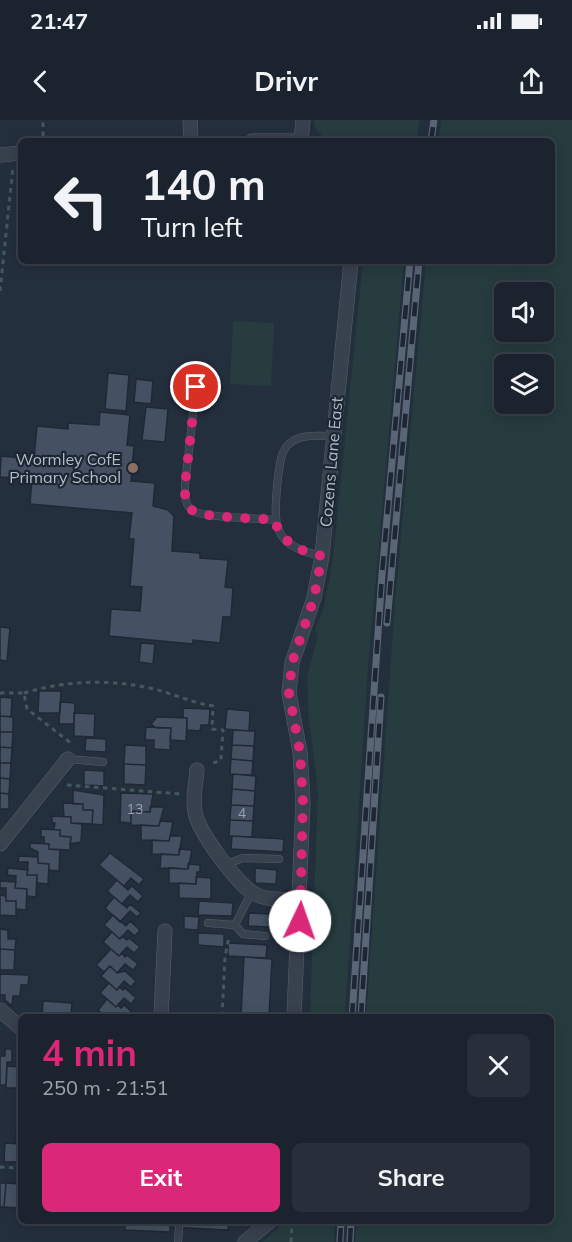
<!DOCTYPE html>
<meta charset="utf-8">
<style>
:root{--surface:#1b232e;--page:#282f3a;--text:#f1f3f6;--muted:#a0a4aa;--line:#39404a;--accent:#db2777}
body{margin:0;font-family:Mulish,sans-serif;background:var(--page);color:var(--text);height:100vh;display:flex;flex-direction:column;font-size:22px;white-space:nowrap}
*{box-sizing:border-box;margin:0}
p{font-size:20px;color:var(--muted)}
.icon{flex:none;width:33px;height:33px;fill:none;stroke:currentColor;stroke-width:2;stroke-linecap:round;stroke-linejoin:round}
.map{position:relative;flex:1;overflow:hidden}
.drawer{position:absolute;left:18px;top:894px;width:536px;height:210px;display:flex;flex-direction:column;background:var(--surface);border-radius:9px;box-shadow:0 3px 15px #0003,0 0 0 2px var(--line)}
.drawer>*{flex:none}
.banner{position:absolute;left:18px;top:18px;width:537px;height:126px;border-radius:9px;box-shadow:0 3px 15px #0003,0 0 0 2px var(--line);background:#1b232e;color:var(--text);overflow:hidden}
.fabs{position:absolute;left:494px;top:162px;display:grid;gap:12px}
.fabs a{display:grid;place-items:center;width:60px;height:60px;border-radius:9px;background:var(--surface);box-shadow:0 3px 15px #0003,0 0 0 2px var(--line);font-size:30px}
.pin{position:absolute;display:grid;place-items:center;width:51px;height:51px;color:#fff;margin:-26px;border:3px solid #fff;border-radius:50%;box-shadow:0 2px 6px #0007}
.me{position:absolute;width:66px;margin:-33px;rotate:3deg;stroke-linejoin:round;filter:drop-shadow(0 0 4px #0008)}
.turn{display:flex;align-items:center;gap:21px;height:126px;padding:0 24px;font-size:27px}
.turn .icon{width:78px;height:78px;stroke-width:2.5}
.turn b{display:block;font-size:42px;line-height:51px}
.round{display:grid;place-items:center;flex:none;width:63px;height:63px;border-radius:9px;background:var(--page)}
.summary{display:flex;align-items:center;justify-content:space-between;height:102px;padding:0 24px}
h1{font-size:36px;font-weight:700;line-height:45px;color:var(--accent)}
.cta{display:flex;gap:12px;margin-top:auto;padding:12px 24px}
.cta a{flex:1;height:69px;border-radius:9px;background:var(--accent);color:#fff;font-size:24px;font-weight:700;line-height:69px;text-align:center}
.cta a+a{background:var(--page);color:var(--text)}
.status{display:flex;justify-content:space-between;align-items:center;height:42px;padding:0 30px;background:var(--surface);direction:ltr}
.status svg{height:16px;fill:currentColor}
header{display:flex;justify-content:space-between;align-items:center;height:78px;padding:0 24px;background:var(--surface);font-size:27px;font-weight:700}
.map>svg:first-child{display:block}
</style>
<div class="status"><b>21:47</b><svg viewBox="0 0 49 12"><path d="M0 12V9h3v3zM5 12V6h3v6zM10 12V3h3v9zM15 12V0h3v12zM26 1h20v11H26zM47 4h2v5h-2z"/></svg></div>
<header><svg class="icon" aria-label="back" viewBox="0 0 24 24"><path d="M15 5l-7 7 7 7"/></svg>Drivr<svg class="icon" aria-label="share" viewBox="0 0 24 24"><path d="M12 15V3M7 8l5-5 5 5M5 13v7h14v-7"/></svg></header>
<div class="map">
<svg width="572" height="1122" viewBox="0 0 572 1122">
<rect width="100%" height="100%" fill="#242f3e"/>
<path fill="#263c3f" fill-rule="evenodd" d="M314,0H419L417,21H327L316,9Z
M441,0H572V1122H355L356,1101H550V897H366L395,482L426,141H552V21H439ZM504,172H543V212H504ZM504,244H543V284H504Z
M363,141H404L368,549L345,897H310L318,671L309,600L307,557L318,516L315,511L324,487L333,438Z
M233,201L274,203L271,266L230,264Z
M285,1101H335L334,1122H263Z"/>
<path fill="#455162" stroke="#1f2835" stroke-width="1.5" d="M108,253L129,255L126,291L105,289Z
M136,259L153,261L151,284L134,282Z
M146,287L168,289L165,322L142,320Z
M100,292L130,295L127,325L134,326L131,361L155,363L153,386L168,390L174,396L172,431L200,433V438L228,440L225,467L233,468L231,497H223L220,523L193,520V524L109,516L111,489L140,491L142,467L130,466L134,419H129L132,393L30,384L32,359L0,357L1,336L34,339L37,306L68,309V303L99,305Z
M0,507L10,508L7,541L0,540Z
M141,523L155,524L153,544L139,542Z
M39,571H61L60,593H38Z
M0,577L12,578L11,597L0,596Z
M60,582L75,583L74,604H59Z
M183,588L210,589L209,605H201L200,611L187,610V598H183Z
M227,589L250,591L249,611L225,609Z
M74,593L95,594L94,617L74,616Z
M0,596L13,597V612H0Z
M157,597L187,598L186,621L170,620L171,608H156L151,604Z
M146,607L171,608L170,630L154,629V620H145Z
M233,610L255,611L254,626L232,625Z
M0,612H13L12,628L0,627Z
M86,618L106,619V632L85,631Z
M125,625L146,626V645L124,644Z
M232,625L254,626L253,641L231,639Z
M0,627L12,628L11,643H0Z
M231,639L253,641L252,655L230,654Z
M0,643H11L10,659L0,658Z
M124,644L146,645L145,665L124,664Z
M84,650L104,651V666L84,665Z
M233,654L256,656L255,671L232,669Z
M0,658L10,659L9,674L0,673Z
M232,669L255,671L254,686L231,685Z
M73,670L104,675L103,705L92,704L93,690H83V684H73Z
M0,673L9,674V689H0Z
M121,673L153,674L150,692L131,691V703L120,702Z
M63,683L83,684V690H93L92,704L71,703V697H64Z
M231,685L254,686L253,701L230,700Z
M150,687H164L159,706L131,705V691L150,692Z
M52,696L71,697V703L82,704L81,722L70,724L71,717L60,716V710H54L55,703H52Z
M230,700L253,701L252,717L229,716Z
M160,701L173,702L169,721L141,720V705L159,706Z
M41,709L60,710V716L71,717L70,730L49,729V724L44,723V717H41Z
M170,716H182L179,735L152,734V720L169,721Z
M232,716L284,719L283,732L231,729Z
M30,723L49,724V729L60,730L59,751L49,750V744L38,743V732L30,728Z
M179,729L192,730L188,749L160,748L161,734L179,735Z
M110,733L144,759L139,765L131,758L124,766L99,745Z
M19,736L38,737V743L49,744L48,764L37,763V755H27L28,742H18Z
M188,744L200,745V752H197L196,764L169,763V748L188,749Z
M8,748L28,750L27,755H37L36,777L27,776V769L15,768L16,756L7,755Z
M255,748L277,750L276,764L255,763Z
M196,757L211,758V779L179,778V763L196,764Z
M117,760L128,770L132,766L143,776L138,782L130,775L122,784L107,771Z
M0,761L16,762L15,768L27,769L26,790L16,789V781H6V768H0Z
M0,775L6,776V781H16V796L0,795Z
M114,777L127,788L130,784L141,793L137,797L130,791L120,802L105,788Z
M199,781L233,783L232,796L198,795Z
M249,793L270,794L269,807L248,806Z
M113,795L126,806L130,801L140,810L135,816L128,810L120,819L104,805Z
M184,796L199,797L198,810L184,809Z
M0,809L8,810V819H16L15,830L0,829Z
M112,812L120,819L122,816L127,820L129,818L140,827L134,833L127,827L119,836L103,822Z
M198,813L224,814V827L198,825Z
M228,823L267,825L266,838L228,836Z
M0,829L15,830L14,850H0Z
M111,829L119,836L122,833L125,837L127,835L138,844L133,850L125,844L117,853L110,846L104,852L96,845Z
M244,837L272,839L269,897H241Z
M110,846L117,853L125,851L136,861L131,867L124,861L117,870L101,856Z
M0,854L29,855L28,865H21L20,876H13L12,886L5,880V875H0Z
M109,863L117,870L119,867L123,870L125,868L136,878L131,884L124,878L116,887L100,873Z
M107,879L116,887L118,885L121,888L124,885L135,895L106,897L98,890Z
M43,881L72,883L71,897H42Z
M5,929H12V942H7L6,965H0V936H5Z
M21,940V968H6L7,946L20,947Z
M16,1009L21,1010V1024L15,1023Z
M5,1023L21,1024V1042H4Z
M0,1063H6L4,1087H0Z
M6,1063L20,1064L19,1088L4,1087Z
M125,1101H171L170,1112L125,1110Z
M171,1101H229L228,1110L170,1107Z"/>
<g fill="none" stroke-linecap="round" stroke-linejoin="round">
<g stroke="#565f6c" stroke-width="8">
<path id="lane" d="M196,267L185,365C185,374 184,385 193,391C204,398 259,398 274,400
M322,436C269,426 274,402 278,357C280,346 280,331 290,323C302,313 320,316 334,316
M68,639L103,642
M227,744L243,738L279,739
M208,803L235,805L243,814L265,816
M235,805L251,773
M178,1122L179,1108"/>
</g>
<g stroke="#565f6c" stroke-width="15">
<path id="street" d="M190,0L191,21
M252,21H296
M301,21L303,0
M0,35L21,33
M197,650C196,664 192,679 195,692C198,711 238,766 255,774C268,781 286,779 301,780
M0,724L68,639
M0,890L21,908
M161,897L165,811
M294,897L303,682L300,632L289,573L292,543L314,478L322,436L351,141
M245,1122L270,1101"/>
</g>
<path stroke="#44595c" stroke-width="3" stroke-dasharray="4.5 4.5" stroke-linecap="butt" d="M28,20L43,19V0
M0,171L13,47
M0,573H24L27,589L72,624
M24,573C67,560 111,559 154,569C174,574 193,583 213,586L212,609L223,610L221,640L211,644
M67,665L180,674
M177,894L222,896L225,837L229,817
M0,1047L21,1048
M291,1122L292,1101"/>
<use href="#lane" stroke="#38414e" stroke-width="7"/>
<use href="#street" stroke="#38414e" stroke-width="14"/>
<g stroke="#5a6575" stroke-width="7">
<path id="rail" d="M431,21L434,0
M387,503L419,141
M352,897L382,454L410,141
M361,897L381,577
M340,1122L341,1101
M350,1122L351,1101"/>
</g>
<use href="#rail" stroke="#1d2633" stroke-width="4.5" stroke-dasharray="14" stroke-linecap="butt"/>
</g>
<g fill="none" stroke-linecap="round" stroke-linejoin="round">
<path stroke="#db2777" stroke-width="10" stroke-dasharray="0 18" d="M196,267L185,365C185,374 184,385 193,391C204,398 259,398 274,400C283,423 298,431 322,436L314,478L292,543L289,573L300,632L303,682L300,801"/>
</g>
<circle fill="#8d6e63" stroke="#1d2633" stroke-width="2" cx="133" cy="348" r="6"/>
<g text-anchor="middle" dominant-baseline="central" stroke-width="4.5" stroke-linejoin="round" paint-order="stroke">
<g font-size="14" fill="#98a1af">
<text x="135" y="689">13</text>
<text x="242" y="693">4</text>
</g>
<g font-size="16" fill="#b4bcc9" stroke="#1d2633" text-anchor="end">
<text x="121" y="339">Wormley CofE<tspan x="121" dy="18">Primary School</tspan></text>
</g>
<g font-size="16" fill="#b4bcc9" stroke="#1d2633">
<text transform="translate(331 342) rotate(-85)">Cozens Lane East</text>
</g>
</g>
</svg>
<div class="fabs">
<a><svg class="icon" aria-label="sound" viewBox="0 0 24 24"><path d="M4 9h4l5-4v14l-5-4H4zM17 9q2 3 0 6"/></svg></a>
<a><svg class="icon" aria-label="layers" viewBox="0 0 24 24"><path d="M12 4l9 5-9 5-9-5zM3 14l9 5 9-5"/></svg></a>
</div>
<div class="pin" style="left:196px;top:267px;background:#d93025"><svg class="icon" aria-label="arrive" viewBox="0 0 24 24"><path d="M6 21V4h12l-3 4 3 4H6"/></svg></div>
<svg class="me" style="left:300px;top:801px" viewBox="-20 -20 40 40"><circle r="19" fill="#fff"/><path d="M0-13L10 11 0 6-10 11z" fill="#db2777"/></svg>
<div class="banner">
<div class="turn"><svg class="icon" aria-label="left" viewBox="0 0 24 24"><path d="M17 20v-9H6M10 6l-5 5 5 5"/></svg><div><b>140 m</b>Turn left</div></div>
</div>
<section class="drawer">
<div class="summary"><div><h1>4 min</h1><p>250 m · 21:51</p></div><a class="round"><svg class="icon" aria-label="close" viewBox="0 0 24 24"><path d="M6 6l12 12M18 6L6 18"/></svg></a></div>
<div class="cta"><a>Exit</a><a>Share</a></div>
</section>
</div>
